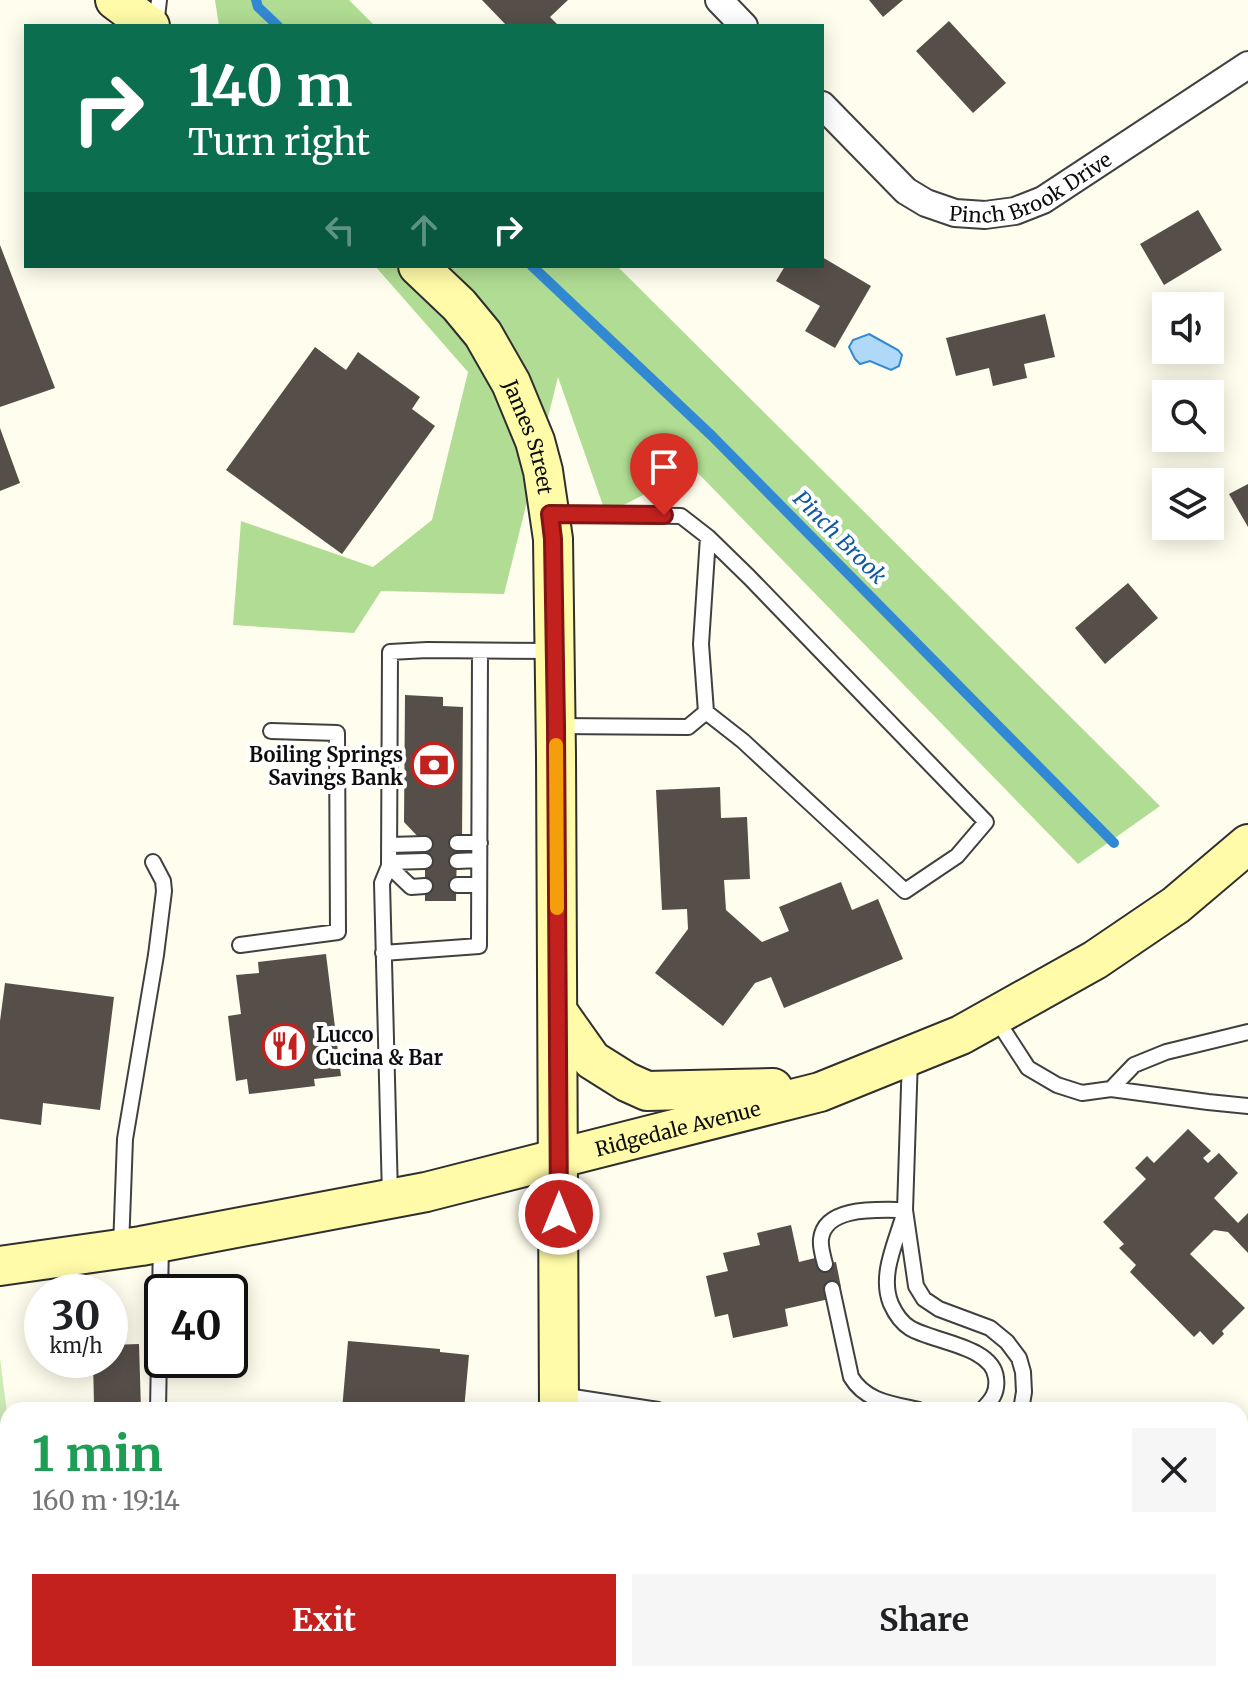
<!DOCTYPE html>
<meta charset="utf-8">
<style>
:root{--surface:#fff;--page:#f6f6f6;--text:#202124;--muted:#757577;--accent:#c3211e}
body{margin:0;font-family:Merriweather,serif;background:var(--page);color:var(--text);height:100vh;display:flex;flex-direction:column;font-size:30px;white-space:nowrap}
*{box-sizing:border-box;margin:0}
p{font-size:26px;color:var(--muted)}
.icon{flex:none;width:44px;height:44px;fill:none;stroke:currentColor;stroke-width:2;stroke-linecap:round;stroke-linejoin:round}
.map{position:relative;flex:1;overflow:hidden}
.sheet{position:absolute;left:0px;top:1402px;width:1248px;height:280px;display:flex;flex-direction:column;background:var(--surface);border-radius:24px 24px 0 0;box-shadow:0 4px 20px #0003}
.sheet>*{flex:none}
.guide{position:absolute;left:24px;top:24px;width:800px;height:244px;border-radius:0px;box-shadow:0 4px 20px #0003;background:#0b6e4f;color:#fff;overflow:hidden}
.controls{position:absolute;left:1152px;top:292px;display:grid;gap:16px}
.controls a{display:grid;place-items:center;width:72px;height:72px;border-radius:0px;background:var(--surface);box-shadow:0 4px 20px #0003;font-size:40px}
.speed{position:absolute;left:24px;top:1274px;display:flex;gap:16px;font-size:40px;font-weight:700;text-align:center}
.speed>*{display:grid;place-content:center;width:104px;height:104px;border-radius:50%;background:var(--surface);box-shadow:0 4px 20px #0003;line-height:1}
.speed small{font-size:20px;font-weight:400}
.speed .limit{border:4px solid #111;border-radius:12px;background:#fff;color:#111}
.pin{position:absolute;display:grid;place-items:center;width:68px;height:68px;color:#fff;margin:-82px -34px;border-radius:50% 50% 50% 0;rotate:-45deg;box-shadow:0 0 8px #0007}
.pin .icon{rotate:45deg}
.me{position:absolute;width:88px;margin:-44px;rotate:0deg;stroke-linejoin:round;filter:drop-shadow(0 0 6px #0008)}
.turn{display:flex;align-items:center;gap:28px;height:168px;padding:0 32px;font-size:36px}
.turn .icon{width:104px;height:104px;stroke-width:2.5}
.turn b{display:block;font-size:56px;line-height:68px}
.lanes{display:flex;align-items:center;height:76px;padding:0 32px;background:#0003;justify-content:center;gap:40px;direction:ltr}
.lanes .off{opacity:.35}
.round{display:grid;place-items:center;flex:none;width:84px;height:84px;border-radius:0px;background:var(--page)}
.overview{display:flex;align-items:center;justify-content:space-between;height:136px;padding:0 32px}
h1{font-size:48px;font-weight:700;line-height:60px;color:#1e9e55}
.cta{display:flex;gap:16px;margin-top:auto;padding:16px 32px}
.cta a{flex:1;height:92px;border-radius:0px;background:var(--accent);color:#fff;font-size:32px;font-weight:700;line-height:92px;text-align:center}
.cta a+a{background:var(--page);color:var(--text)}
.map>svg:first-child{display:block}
</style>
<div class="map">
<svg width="1248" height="1682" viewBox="0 0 1248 1682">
<rect width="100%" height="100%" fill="#fffded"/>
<path fill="#cdebb5" d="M0,1358L8,1421V1510L0,1509Z"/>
<path fill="#b0dd93" d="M215,0H349L375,26H219Z
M375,266H617L1160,806L1078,864L694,469L606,514L558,377L504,594L381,591L354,633L233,625L241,521L373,567L432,520L468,372Z"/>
<path fill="#afd8f9" stroke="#3289d3" stroke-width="2" d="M869,334L898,350L902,355L899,366L891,370L870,361L860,364L855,359L849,347L853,340Z"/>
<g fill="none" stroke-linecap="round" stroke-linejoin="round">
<path stroke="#3289d3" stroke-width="10" d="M256,0L258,7L278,26
M532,266L712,436L1114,843"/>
</g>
<path fill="#564f49" d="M482,0H568L550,17L559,26H507Z
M869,0H903L883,17Z
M949,21L1006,83L973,113L916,51Z
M1198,210L1222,250L1164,285L1140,244Z
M0,245L55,388L0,407Z
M822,257L871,286L835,348L805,331L820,306L776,281L785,266H822Z
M1045,314L1055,357L1024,364L1027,378L993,386L989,368L956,376L946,338Z
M315,347L346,370L358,352L420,397L412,409L435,426L342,554L226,470Z
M0,428L20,483L0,491Z
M1248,484V527L1229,494Z
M1128,583L1158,618L1105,664L1075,628Z
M405,695L443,697V706L463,707L462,841H457L456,901H425V841H422L404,822Z
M720,787L721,818L747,817L750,879L724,880L726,910L762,942L789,931L779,907L841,882L852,910L878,899L903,959L784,1008L771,977L755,983L723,1026L655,973L688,929L687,909L662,910L656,790Z
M326,954L341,1076L314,1079L315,1086L249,1094L247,1079L236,1081L228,1016L241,1014L236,975L259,973L258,962Z
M5,983L114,997L100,1110L43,1103L41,1125L0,1119V1021Z
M1188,1129L1211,1151L1203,1158L1208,1163L1219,1153L1238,1173L1214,1198L1238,1223L1248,1213V1253L1228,1232L1214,1230L1190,1254L1245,1308L1222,1331L1224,1334L1213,1345L1200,1331L1194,1337L1130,1272L1136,1265L1119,1248L1124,1244L1103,1222L1146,1179L1135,1168L1147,1156L1154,1163Z
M791,1225L799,1262L815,1258L817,1266L836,1262L841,1287L827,1290L829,1299L785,1309L788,1326L733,1338L728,1314L715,1317L706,1276L728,1271L723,1253L760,1245L757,1233Z
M348,1341L440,1349V1352L469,1355L464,1410H342Z
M139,1344L141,1410H50V1405L94,1404L93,1360H110V1345Z
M647,1674H809L808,1682H646Z"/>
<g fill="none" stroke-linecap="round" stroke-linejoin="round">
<g stroke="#404040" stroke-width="18">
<path id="lane" d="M156,26L159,0
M550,514L681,516L708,537L749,577L986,822L957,856L905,891L743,741L706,712
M556,726L688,727L706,712L701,644L708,537
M457,843H480
M389,845L425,844
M457,861L479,860
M389,862L425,861
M389,866L411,887L425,886
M457,885H479
M240,945L338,932L337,733L271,731
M383,953L479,946L480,651
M995,1017L1028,1068L1057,1085L1082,1093L1111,1089L1134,1065L1166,1052L1248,1032
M910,1057L905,1210L916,1286L924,1299L939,1309L990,1328L1007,1342L1019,1358L1023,1372L1024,1392L1021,1410
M1111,1089L1208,1102L1248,1106
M390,1196L382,883L389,866L390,652L427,650L555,651
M904,1214C896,1243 879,1275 891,1304C895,1313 902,1323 910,1328C933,1342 993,1346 996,1378C998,1392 992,1400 982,1410
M121,1248L125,1139L156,955L164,891L163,881L153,862
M825,1264C823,1256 820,1247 821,1239C825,1205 881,1210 905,1210
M832,1289L851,1377C866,1402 893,1404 919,1410
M560,1395L658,1410
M158,1410L161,1242
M99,1682L100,1674
M935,1682L936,1674"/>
</g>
<g stroke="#404040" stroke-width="30">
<g id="street">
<path d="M719,0L744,26"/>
<path id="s1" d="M822,105L906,191L926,203L955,213L985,215L1015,211L1043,200L1248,65"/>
</g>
</g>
<g stroke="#2f2f2f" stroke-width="42">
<g id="secondary">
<path d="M115,0L150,26"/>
<path id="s2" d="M418,266L459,305L483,334L511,383L535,441L543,471L553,539L556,755L559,1410"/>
<path d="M558,1012L592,1060L627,1082L647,1091L773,1088"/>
<path id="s3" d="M0,1266L141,1246L426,1192L820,1092L961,1035L1095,960L1176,905L1248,844"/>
<path d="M537,1682L538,1674"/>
</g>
</g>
<use href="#lane" stroke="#fff" stroke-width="14"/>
<use href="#street" stroke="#fff" stroke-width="26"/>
<use href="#secondary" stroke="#fffba8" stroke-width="38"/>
</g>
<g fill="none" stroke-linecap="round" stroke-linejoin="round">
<g stroke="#7f1514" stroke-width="20">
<path id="route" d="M559,1214L556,726L553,539L550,514L664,515"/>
</g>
<use href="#route" stroke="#c3211e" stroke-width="14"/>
<path stroke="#f59e0b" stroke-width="14" d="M556,745L557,908"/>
</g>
<defs>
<g id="bank-ring" transform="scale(2.3)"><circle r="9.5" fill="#fff" stroke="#c3211e" stroke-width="1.5"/><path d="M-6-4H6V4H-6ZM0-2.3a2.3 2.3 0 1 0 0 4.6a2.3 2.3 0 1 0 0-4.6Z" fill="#c3211e"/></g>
<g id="restaurant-ring" transform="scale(2.3)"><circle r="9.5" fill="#fff" stroke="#c3211e" stroke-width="1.5"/><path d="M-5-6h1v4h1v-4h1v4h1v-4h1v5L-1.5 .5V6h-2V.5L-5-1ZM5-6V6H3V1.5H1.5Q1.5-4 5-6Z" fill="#c3211e"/></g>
</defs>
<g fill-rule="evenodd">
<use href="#bank-ring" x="434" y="765"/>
<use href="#restaurant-ring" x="285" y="1046"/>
</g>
<g text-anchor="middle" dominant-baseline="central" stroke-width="8" stroke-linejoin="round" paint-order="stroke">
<g font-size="20" fill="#0d0d0d" stroke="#fff">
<text stroke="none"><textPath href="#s1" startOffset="256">Pinch Brook Drive</textPath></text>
<text stroke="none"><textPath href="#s2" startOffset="208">James Street</textPath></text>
<text stroke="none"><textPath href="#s3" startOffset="692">Ridgedale Avenue</textPath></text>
</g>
<g font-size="20" font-weight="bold" fill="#0d0d0d" stroke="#fff" text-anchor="end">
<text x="403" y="754">Boiling Springs<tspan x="403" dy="23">Savings Bank</tspan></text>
<text x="316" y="1034" text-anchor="start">Lucco<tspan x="316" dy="23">Cucina &amp; Bar</tspan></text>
</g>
<g font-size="22" font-style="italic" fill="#105aa4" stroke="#fff">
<text transform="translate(840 537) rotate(45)">Pinch Brook</text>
</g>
</g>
</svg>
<div class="controls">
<a><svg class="icon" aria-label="sound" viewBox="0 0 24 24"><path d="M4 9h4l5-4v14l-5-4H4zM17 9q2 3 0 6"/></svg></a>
<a><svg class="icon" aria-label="search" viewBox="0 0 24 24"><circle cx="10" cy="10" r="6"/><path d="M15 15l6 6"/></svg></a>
<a><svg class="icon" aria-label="layers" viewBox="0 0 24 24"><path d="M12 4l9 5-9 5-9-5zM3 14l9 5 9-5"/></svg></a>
</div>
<div class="speed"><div>30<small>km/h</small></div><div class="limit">40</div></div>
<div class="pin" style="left:664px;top:515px;background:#d93025"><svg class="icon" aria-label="arrive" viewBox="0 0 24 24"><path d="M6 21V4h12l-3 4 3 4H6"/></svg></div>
<svg class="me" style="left:559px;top:1214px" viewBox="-20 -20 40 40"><circle r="17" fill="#c3211e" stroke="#fff" stroke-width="3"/><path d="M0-11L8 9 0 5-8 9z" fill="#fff"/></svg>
<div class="guide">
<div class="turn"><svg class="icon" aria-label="right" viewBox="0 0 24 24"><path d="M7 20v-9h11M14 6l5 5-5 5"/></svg><div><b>140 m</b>Turn right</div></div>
<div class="lanes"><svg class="icon off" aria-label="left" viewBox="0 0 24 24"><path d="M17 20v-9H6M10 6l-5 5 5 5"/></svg><svg class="icon off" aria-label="ahead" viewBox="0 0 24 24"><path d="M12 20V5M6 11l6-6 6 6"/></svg><svg class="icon" aria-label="right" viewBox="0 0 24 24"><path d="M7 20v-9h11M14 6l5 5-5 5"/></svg></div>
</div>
<section class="sheet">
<div class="overview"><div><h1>1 min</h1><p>160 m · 19:14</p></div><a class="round"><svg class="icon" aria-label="close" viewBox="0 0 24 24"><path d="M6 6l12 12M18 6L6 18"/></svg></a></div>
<div class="cta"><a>Exit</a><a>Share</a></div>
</section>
</div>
